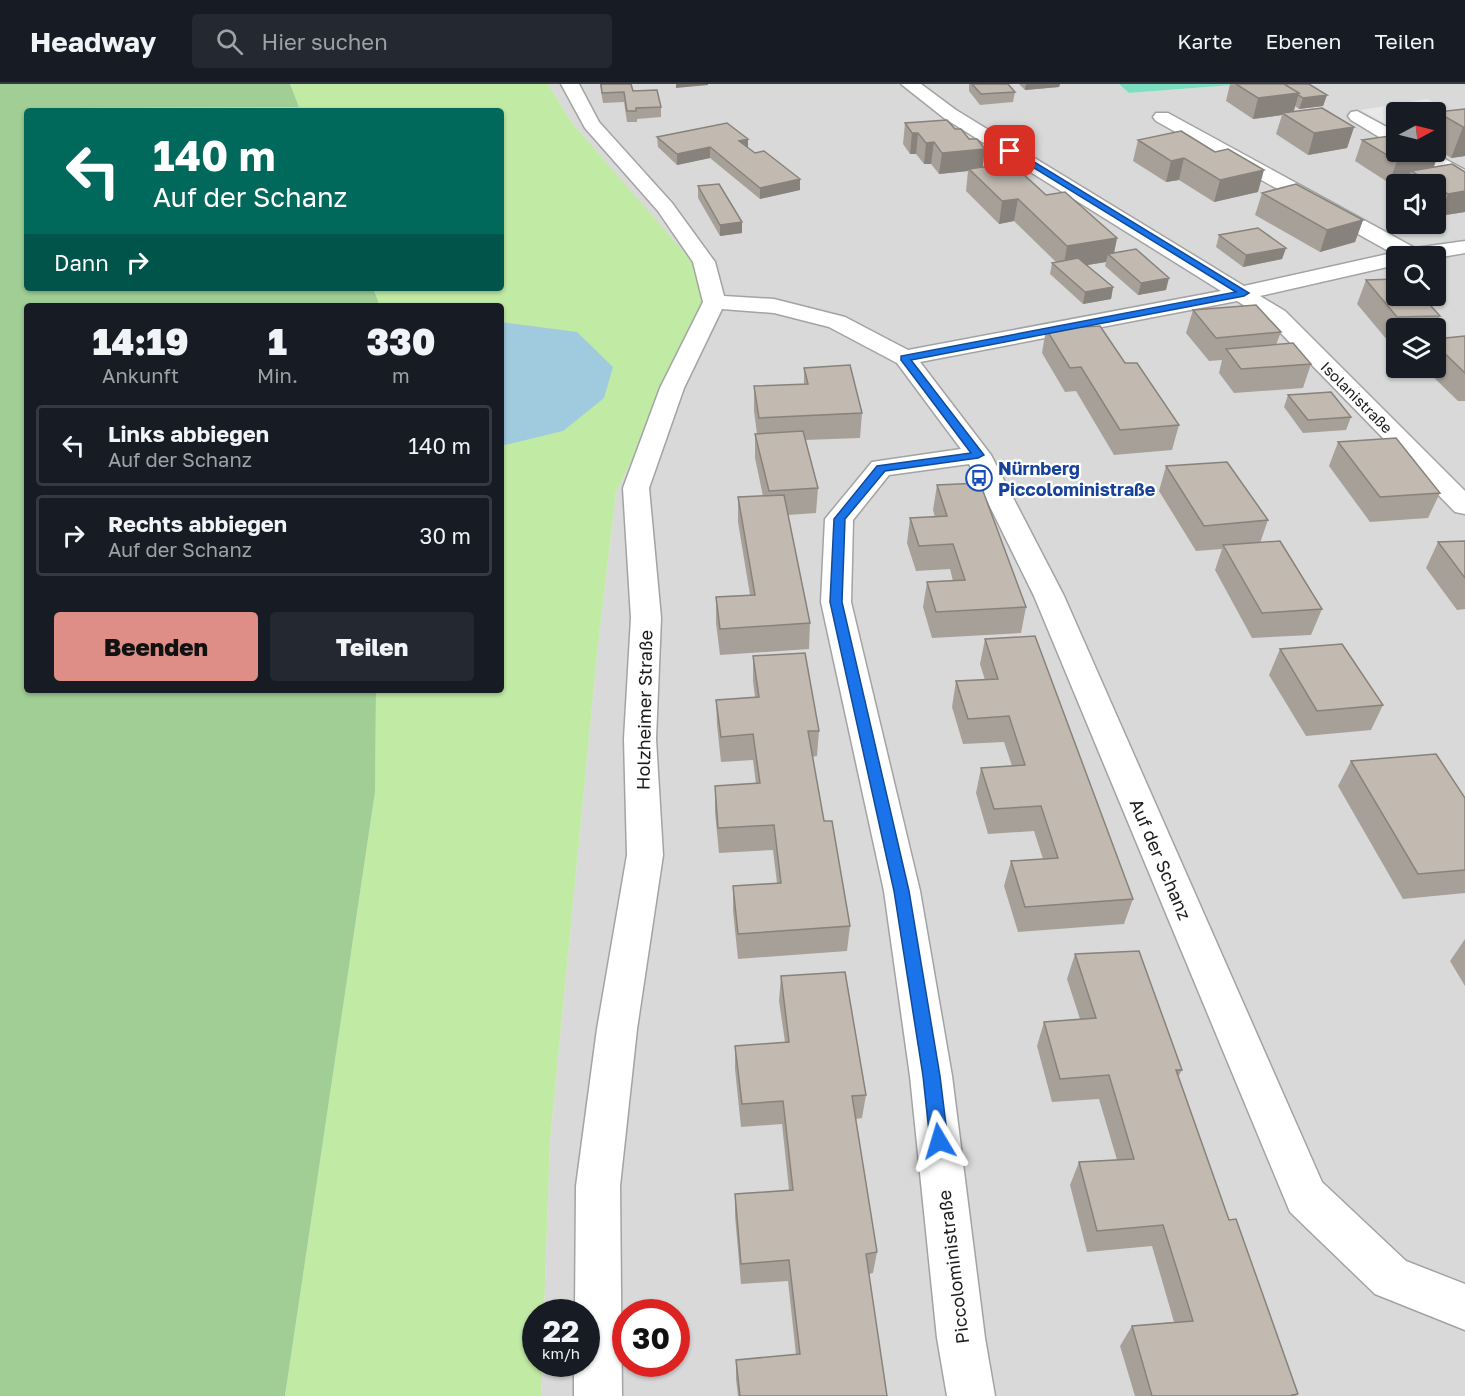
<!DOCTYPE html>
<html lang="de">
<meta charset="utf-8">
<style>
:root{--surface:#171b24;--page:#242831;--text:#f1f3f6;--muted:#9ea1a6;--line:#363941;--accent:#df8e87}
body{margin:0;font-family:"Golos Text",sans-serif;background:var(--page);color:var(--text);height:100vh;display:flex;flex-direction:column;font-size:22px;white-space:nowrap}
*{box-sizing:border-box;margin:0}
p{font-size:20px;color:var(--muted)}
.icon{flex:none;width:33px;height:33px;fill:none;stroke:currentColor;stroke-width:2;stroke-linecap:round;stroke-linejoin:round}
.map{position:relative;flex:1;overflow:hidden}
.side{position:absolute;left:24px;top:219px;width:480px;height:390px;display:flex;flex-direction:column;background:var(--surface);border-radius:6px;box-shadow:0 2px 4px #0004}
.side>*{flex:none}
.top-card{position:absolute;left:24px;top:24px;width:480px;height:183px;border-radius:6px;box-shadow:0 2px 4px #0004;background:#00695c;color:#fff;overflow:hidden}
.needle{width:39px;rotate:83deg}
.fabs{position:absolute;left:1386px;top:18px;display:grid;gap:12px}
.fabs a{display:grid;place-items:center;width:60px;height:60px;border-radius:6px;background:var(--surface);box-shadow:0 2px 4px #0004;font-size:30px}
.speed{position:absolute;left:522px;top:1215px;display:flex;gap:12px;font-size:30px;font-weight:700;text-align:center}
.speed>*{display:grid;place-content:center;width:78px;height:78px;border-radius:50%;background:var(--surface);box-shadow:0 2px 4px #0004;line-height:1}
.speed small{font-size:15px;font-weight:400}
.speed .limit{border:9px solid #d22;background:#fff;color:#111}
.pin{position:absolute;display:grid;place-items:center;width:51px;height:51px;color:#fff;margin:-26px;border-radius:12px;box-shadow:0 3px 9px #0006}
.me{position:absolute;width:66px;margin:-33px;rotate:353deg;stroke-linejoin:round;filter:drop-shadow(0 0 4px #0008)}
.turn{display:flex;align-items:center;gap:21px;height:126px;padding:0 30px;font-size:27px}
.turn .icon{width:78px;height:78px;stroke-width:2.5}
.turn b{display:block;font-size:42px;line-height:51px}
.then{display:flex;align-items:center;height:57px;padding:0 30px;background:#0003;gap:12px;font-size:22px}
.eta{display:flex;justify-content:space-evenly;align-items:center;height:102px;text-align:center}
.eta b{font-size:36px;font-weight:800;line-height:42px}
.cta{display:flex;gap:12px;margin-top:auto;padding:12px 30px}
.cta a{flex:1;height:69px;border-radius:6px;background:var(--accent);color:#111;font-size:24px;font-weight:800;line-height:69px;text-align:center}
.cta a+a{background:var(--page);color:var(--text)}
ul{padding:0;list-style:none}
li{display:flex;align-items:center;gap:18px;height:81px;margin:0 12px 9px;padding:0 18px;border:3px solid var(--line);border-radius:6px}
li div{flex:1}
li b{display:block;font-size:22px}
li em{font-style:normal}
header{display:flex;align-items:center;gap:36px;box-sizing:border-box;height:84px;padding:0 30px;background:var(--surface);border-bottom:2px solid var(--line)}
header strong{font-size:28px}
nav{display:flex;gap:33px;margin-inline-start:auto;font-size:21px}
.search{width:420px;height:54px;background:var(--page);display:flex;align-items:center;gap:15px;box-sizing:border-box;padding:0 21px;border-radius:6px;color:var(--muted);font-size:22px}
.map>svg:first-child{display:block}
</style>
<header>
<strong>Headway</strong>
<div class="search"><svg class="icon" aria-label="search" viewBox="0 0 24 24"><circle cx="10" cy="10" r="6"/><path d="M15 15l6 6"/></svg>Hier suchen</div>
<nav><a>Karte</a><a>Ebenen</a><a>Teilen</a></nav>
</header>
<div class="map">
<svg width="1465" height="1312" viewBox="0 0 1465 1312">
<rect width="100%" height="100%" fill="#eeebe1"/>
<path fill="#dad9d9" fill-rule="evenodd" d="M548,0H1119L1129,9L1245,0H1465V1312H541L543,1280H586V1228H544L550,1057L598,561L616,408L715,205L572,39ZM1396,28H1436V68H1396ZM1396,100H1436V140H1396ZM1396,172H1436V212H1396ZM1396,244H1436V284H1396ZM626,1228H676V1280H626Z"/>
<path fill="#c1eaa5" d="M290,0H548L572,39L716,205L616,408L598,561L550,1057L544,1228H536V1280H543L541,1312H285L375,708L376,606H501V222H380L373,204H501V27H56L57,24L299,23Z"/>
<path fill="#a0ce95" d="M0,0H290L299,23L57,24L56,27H27V204H373L380,222H27V606H376L375,708L285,1312H0Z"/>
<path fill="#7cdfc2" d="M1119,0H1245L1129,9Z"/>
<path fill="#e8e8e8" d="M1427,15L1465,35L1436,50V28H1396V46L1361,26Z"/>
<path fill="#a0cadd" d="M501,238L577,248L613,283L604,314L563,347L501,362Z"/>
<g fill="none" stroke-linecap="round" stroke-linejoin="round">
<g stroke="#a3a3a3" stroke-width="3">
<path id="minor" d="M561,0H579L599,38L672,119L715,178L724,212L774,215L845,233L908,266L1221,207L944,34L901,0H921L956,26L1244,202L1392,169L1156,37L1153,33L1156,29H1168L1415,164L1465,157V169L1436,174L1396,172V181L1260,212L1285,227L1465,407V430L1455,428L1269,237L1237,217L920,278L991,371L1064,512L1322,1098L1406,1177L1465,1200V1246L1375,1210L1290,1128L1034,512L969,380L889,391L853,436L851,518L920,807L952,992L985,1254L995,1312H947L937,1254L910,992L884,807L821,518L825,435L872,378L961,365L897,279L829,243L774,229L722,225L684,304L649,404L661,534L656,655L663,771L637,945L620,1102L622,1312H574V1280H586V1228H575L576,1102L597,945L627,771L624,655L631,534L623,404L660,304L703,218L693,178L658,127L585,44Z
M1357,27L1396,48V60L1389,59L1351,36L1348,32L1351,28Z
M1410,68H1432L1465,86V100L1412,72Z"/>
</g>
<use href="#minor" fill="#fff" fill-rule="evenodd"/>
</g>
<path fill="#a7a098" d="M600,0H631L633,7L661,23V33L637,35V38H627L624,18L603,19Z
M969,0H1008L1015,8L1013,18L980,21L969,7Z
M1019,0H1060L1059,3L1025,6Z
M1230,0H1309L1327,11L1323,22L1299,25L1295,22L1293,28L1354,43L1347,64L1308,71L1276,50L1282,31L1253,35L1226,17Z
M1465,25V72L1451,74L1436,64V32L1437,28Z
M905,39L955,45L985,65L983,83L1046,111L1117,154L1114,169L1166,206L1138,211L1105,182L1106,178L1087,181L1113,203L1111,215L1083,220L1050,190L1052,179L1056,178L1014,137L999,140L966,107L968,87L939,90L931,80H924L916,70H910L903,60Z
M1181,47L1258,108L1214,118L1179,96L1166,98L1133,77L1138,56Z
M657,53L748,55V64L800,106L760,115L710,74L677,81L658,63Z
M1362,56L1438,71L1434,83L1465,88V128L1439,132L1436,129V100H1405L1407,96L1389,99L1355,77Z
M698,102L742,149L720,152L698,114Z
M1262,109L1363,136L1355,158L1320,168L1255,131Z
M1219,151L1286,164L1282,175L1243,183L1216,163Z
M1366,196L1440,232L1434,244H1396V257H1388L1357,220Z
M1193,226L1281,248L1276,261L1311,280L1303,304L1234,309L1219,289L1222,276L1209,277L1186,249Z
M1046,245L1125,279L1179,341L1172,366L1114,371L1076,307L1065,308L1042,269Z
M1465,252V317H1458L1424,284H1436V255Z
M804,284L862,329L860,354L805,356L818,404L816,429L788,431L810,539L809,565L720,571L716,539V513L750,511L738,438V413L763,412L755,374V350H757L754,327V302L804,300Z
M1288,311L1351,333L1346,346L1303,349L1284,323Z
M1338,358L1440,409L1428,434L1370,438L1329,382Z
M1166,382L1268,436L1260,459L1322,525L1311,551L1252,554L1215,486L1222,465L1196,467L1159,407Z
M937,401L1026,523L1021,549L932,554L923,523L927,498L953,497L950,485L916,487L907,459L910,434L935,433L933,426Z
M1465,457V525L1457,526L1426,484L1438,458Z
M985,555L1133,815L1124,840L1018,848L1004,802L1011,777L1043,775L1034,747L988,750L976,709L981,684L1012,682L1004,658L963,660L952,623L956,597L985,596L980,580Z
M1280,565L1383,621L1371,646L1306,652L1269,591Z
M753,572L819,647L817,672L812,673L824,737L850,842L847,867L738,875L733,827V802L777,799L773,766L719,769L715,728V702L756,700L753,676L721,678L717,641L716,616L755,613L753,597Z
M1351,677L1465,714V809L1403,815L1338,702Z
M1465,855V902L1450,877Z
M1075,870L1182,986L1178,993L1229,1136L1298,1310L1296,1312H1135L1120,1262L1132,1242L1174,1238L1152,1162L1087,1168L1070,1101L1079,1078L1117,1076L1099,1015L1052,1018L1037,962L1044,938L1080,935L1067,895Z
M781,892L866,1011L862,1034L856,1035L877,1168L873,1189L869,1190L887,1312H738L736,1295V1276L796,1271L788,1197L741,1200L735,1132V1110L789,1106L782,1040L741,1043L735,985V962L785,958L779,917Z"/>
<path fill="#88827c" d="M676,0H708V1L676,4Z
M1026,0H1060L1059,3L1025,6Z
M1299,9L1293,30L1282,29V31L1253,35L1258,14Z
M1327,11L1323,22L1299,25L1303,14Z
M1354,43L1347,64L1308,71L1314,49Z
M1463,43H1465V72L1451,74Z
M912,49H918L916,70H910Z
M748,55V66L739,57Z
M934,58L931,80H924L926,59Z
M710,63V74L677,81V70Z
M985,65L982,86L969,85L968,87L939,90L942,69Z
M1438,71L1430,92L1411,87L1407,96L1389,99L1397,77Z
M1184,74L1179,96L1166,98L1171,77Z
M1264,86L1258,108L1214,118L1220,96Z
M800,95V106L760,115V104Z
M1465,107V128L1439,132L1448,110Z
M1018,115L1014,137L999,140L1002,117Z
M1363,136L1355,158L1320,168L1327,146Z
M742,138V149L720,152V141Z
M1117,154L1113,174L1108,170L1106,178L1063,185L1067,162Z
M1286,164L1282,175L1243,183L1246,171Z
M1169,194L1166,206L1138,211L1141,199Z
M1113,203L1111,215L1083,220L1085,208Z"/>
<path fill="#c2bab1" stroke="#88827c" stroke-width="1.5" d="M601,0H631L633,7L657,6L661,23L636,24V27H627L624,8L602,9Z
M972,0H1008L1015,8L981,10Z
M1236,0H1284L1299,9L1258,14Z
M1284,0H1309L1327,11L1303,14L1298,11L1299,9Z
M1322,24L1354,43L1314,49L1282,29Z
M1465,25V43H1463L1437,28Z
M947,36L955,45H961L969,55H977L985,65L942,69L934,58L926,59L918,49H912L905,39Z
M727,39L748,55L739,57L755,69L764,67L800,95L760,104L710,63L677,70L657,53Z
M1181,47L1215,68L1228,65L1264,86L1220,96L1184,74L1171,77L1138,56Z
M1396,51V68H1432L1438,71L1397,77L1362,56Z
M1011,79L1046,111L1065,108L1117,154L1067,162L1018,115L1002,117L969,85Z
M1452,80L1465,88V107L1448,110L1436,102V100H1433L1411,87Z
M719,100L742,138L720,141L698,102Z
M1296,100L1363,136L1327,146L1262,109Z
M1258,144L1286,164L1246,171L1219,151Z
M1136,165L1169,194L1141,199L1108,170Z
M1078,174L1113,203L1085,208L1052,179Z
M1396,195V212H1422L1440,232L1397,233L1366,196Z
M1256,221L1281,248L1216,254L1193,226Z
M1100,242L1125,279H1137L1179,341L1120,346L1081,283L1070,284L1046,245Z
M1465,252V289L1436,261V255Z
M1293,259L1311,280L1241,285L1226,265Z
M850,281L862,329L759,334L754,302L808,300L804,284Z
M1331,308L1351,333L1308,336L1288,311Z
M803,347L818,404L769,407L755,350Z
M1396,354L1440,409L1380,413L1338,358Z
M1227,378L1268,436L1204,442L1166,382Z
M980,399L1026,523L936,528L927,498L965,496L953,460L919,462L910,434L947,432L937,401Z
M784,411L810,539L720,545L716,513L755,511L738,413Z
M1280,457L1322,525L1262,529L1223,461Z
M1465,457V494L1438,458Z
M1035,552L1133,815L1025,823L1011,777L1058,774L1041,722L994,725L981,684L1025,681L1009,632L968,635L956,597L998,595L985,555Z
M1342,560L1383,621L1317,627L1280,565Z
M805,569L819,647H808L824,737H832L850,842L738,850L733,802L781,799L774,741L718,744L715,702L760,699L753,650L721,653L716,616L759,613L753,572Z
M1436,670L1465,714V786L1418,790L1351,677Z
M1139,867L1182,986H1176L1229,1136L1236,1135L1298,1310L1292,1311L1293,1312H1152L1132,1242L1193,1237L1163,1141L1097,1147L1079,1078L1134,1075L1109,991L1060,995L1044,938L1096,934L1075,870Z
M845,888L866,1011L852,1012L877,1168L866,1170L887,1312H740L736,1276L800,1270L789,1176L741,1180L735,1110L793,1106L783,1017L742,1020L735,962L789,958L781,892Z"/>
<path fill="#1a73e8" stroke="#114b97" stroke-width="1.5" d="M1008,65H1013L1249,209L1244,212L911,276L984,371L978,374L885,387L845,435L842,518L909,807L940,992L948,1057L945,1063L939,1066L932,1063L930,1057L923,992L894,807L830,518L834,435L877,382L971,369L901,276V272L1236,208L1008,68Z"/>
<defs>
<g id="bus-ring" transform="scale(1.35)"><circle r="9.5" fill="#fff" stroke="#1a4fb4" stroke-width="1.5"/><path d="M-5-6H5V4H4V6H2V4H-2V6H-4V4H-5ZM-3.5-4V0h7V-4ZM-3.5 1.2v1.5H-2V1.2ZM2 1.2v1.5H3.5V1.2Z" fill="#1a4fb4"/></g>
</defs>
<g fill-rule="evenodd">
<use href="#bus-ring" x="979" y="394"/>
</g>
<g text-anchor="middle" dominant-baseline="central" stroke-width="4.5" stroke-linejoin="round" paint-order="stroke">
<g font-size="15" fill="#1c1c1c" stroke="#fff">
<text transform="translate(1357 313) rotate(45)">Isolanistraße</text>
</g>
<g font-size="18" font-weight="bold" fill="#164399" stroke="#fff" text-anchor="start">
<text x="998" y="384">Nürnberg<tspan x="998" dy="21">Piccoloministraße</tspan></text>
</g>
<g font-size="18" fill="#1c1c1c" stroke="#fff">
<text transform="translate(644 626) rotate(-89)">Holzheimer Straße</text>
<text transform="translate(1161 775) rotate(67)">Auf der Schanz</text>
<text transform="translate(953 1183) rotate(-97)">Piccoloministraße</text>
</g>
</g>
</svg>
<div class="fabs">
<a><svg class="needle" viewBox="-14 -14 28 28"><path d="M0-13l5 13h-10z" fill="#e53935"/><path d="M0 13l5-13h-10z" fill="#9ea1a6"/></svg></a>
<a><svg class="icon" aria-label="sound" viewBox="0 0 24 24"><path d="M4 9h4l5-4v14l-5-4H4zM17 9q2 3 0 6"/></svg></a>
<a><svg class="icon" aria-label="search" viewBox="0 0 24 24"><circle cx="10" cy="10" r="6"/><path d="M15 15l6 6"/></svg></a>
<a><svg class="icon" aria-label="layers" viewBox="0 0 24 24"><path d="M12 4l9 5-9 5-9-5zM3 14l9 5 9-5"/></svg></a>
</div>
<div class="speed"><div>22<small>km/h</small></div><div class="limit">30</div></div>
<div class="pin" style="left:1010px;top:67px;background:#d93025"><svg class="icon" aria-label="arrive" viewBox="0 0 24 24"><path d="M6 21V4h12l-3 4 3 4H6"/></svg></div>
<svg class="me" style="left:939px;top:1057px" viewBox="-20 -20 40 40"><path d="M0-17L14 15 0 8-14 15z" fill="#1a73e8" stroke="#fff" stroke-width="4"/></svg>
<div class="top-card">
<div class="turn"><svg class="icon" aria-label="left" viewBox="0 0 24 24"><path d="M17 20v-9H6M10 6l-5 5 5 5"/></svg><div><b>140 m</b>Auf der Schanz</div></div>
<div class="then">Dann<svg class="icon" aria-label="right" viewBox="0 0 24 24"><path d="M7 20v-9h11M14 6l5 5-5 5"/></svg></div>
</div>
<section class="side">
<div class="eta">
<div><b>14:19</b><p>Ankunft</p></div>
<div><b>1</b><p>Min.</p></div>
<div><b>330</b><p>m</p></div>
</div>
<ul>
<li><svg class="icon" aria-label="left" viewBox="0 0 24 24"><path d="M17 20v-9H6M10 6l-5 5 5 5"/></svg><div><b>Links abbiegen</b><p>Auf der Schanz</p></div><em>140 m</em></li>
<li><svg class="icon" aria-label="right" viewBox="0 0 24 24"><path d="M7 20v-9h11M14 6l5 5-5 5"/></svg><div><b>Rechts abbiegen</b><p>Auf der Schanz</p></div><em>30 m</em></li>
</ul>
<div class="cta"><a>Beenden</a><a>Teilen</a></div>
</section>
</div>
